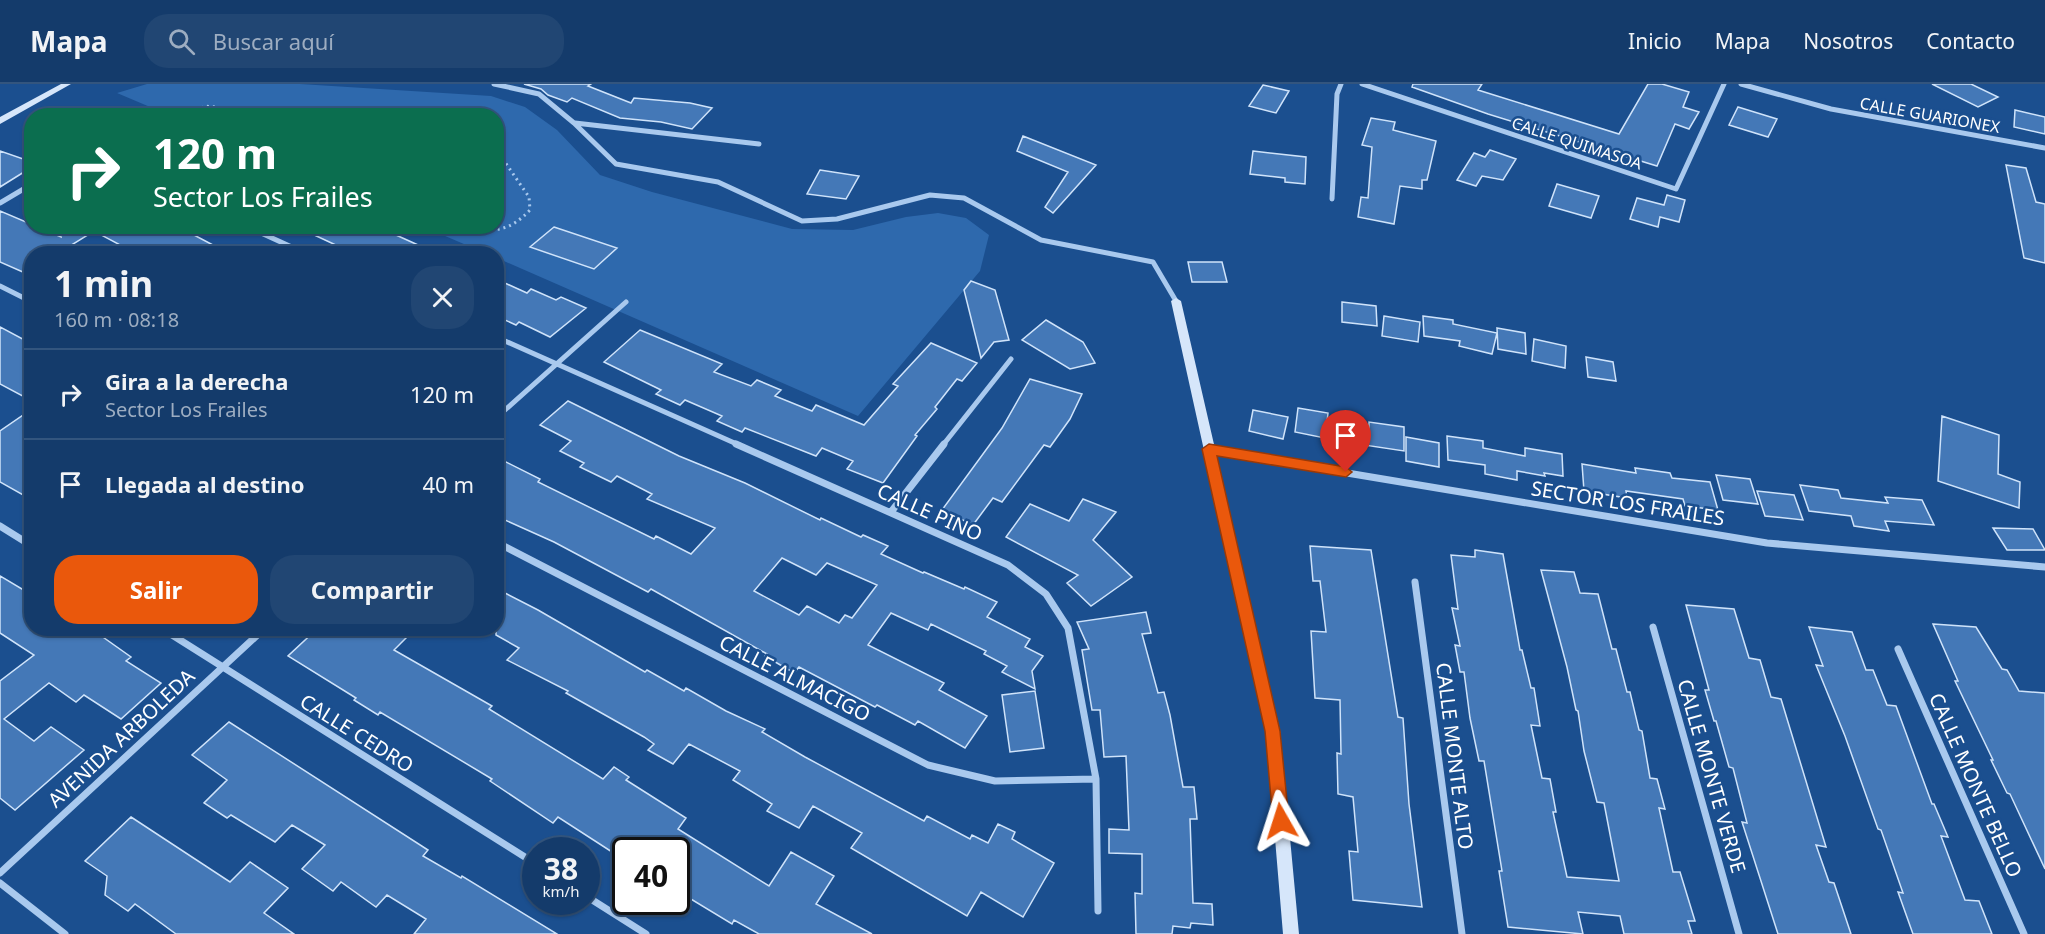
<!DOCTYPE html>
<html lang="es">
<meta charset="utf-8">
<style>
:root{--surface:#143b6b;--page:#214673;--text:#f1f3f6;--muted:#9dadc1;--line:#33557e;--accent:#ea580c}
body{margin:0;font-family:"Noto Sans",sans-serif;background:var(--page);color:var(--text);height:100vh;display:flex;flex-direction:column;font-size:22px;white-space:nowrap}
*{box-sizing:border-box;margin:0}
p{font-size:20px;color:var(--muted)}
.icon{flex:none;width:33px;height:33px;fill:none;stroke:currentColor;stroke-width:2;stroke-linecap:round;stroke-linejoin:round}
.map{position:relative;flex:1;overflow:hidden}
.sheet{position:absolute;left:24px;top:162px;width:480px;height:390px;display:flex;flex-direction:column;background:var(--surface);border-radius:24px;box-shadow:0 2px 4px #0004,0 0 0 2px var(--line)}
.sheet>*{flex:none}
.banner{position:absolute;left:24px;top:24px;width:480px;height:126px;border-radius:24px;box-shadow:0 2px 4px #0004,0 0 0 2px var(--line);background:#0b6e4f;color:#fff;overflow:hidden}
.speed{position:absolute;left:522px;top:753px;display:flex;gap:12px;font-size:30px;font-weight:700;text-align:center}
.speed>*{display:grid;place-content:center;width:78px;height:78px;border-radius:50%;background:var(--surface);box-shadow:0 2px 4px #0004,0 0 0 2px var(--line);line-height:1}
.speed small{font-size:15px;font-weight:400}
.speed .limit{border:3px solid #111;border-radius:9px;background:#fff;color:#111}
.pin{position:absolute;display:grid;place-items:center;width:51px;height:51px;color:#fff;margin:-62px -26px;border-radius:50% 50% 50% 0;rotate:-45deg;box-shadow:0 0 6px #0007}
.pin .icon{rotate:45deg}
.me{position:absolute;width:66px;margin:-33px;rotate:354deg;stroke-linejoin:round;filter:drop-shadow(0 0 4px #0008)}
.turn{display:flex;align-items:center;gap:21px;height:126px;padding:0 30px;font-size:27px}
.turn .icon{width:78px;height:78px;stroke-width:2.5}
.turn b{display:block;font-size:42px;line-height:51px}
.round{display:grid;place-items:center;flex:none;width:63px;height:63px;border-radius:24px;background:var(--page)}
.head{display:flex;align-items:center;justify-content:space-between;height:102px;padding:0 30px}
h1{font-size:36px;font-weight:700;line-height:45px}
.primary-button{display:flex;gap:12px;margin-top:auto;padding:12px 30px}
.primary-button a{flex:1;height:69px;border-radius:24px;background:var(--accent);color:#fff;font-size:24px;font-weight:700;line-height:69px;text-align:center}
.primary-button a+a{background:var(--page);color:var(--text)}
ul{padding:0;list-style:none}
li{display:flex;align-items:center;gap:18px;height:90px;padding:0 30px;border-top:2px solid var(--line)}
li div{flex:1}
li b{display:block;font-size:22px}
li em{font-style:normal}
header{display:flex;align-items:center;gap:36px;box-sizing:border-box;height:84px;padding:0 30px;background:var(--surface);border-bottom:2px solid var(--line)}
header strong{font-size:28px}
nav{display:flex;gap:33px;margin-inline-start:auto;font-size:21px}
.search{width:420px;height:54px;background:var(--page);display:flex;align-items:center;gap:15px;box-sizing:border-box;padding:0 21px;border-radius:24px;color:var(--muted);font-size:22px}
.map>svg:first-child{display:block}
</style>
<header>
<strong>Mapa</strong>
<div class="search"><svg class="icon" aria-label="search" viewBox="0 0 24 24"><circle cx="10" cy="10" r="6"/><path d="M15 15l6 6"/></svg>Buscar aquí</div>
<nav><a>Inicio</a><a>Mapa</a><a>Nosotros</a><a>Contacto</a></nav>
</header>
<div class="map">
<svg width="2045" height="850" viewBox="0 0 2045 850">
<rect width="100%" height="100%" fill="#1b4f8f"/>
<path fill="#2e69ad" d="M147,0H300L491,12L525,23L557,46L600,91L652,108L792,145L853,146L906,133L938,129L966,134L989,151L980,187L858,332L497,174L496,170L485,169L424,143L496,142V32L169,31L117,9Z"/>
<path fill="#4478b7" stroke="#cfe3fa" stroke-width="1.5" fill-rule="evenodd" d="M524,0H591L588,2L631,19L634,14L690,19L712,24L692,45L661,38L620,34L572,14L567,18L548,11L541,5Z
M1413,0H1482L1478,6L1619,50L1648,0H1662L1689,8L1683,23L1699,28L1689,45L1675,40L1657,82L1488,30L1412,3Z
M1932,0H1971L1998,13L1978,23Z
M1263,1L1289,7L1276,29L1249,22Z
M1738,23L1777,35L1768,53L1729,41Z
M2015,26L2045,33V50L2014,43Z
M1371,34L1395,38L1393,46L1436,57L1427,96H1422V105L1400,102L1394,140L1358,133L1361,113L1368,114L1372,63L1362,61Z
M1023,52L1096,81L1053,129L1045,123L1068,88L1017,67Z
M1490,66L1516,75L1503,96L1482,92L1476,102L1457,96L1474,69L1485,73Z
M0,67L32,78V83L0,103Z
M1253,67L1306,73L1305,100L1285,98V94L1250,90Z
M2006,81L2026,84L2036,118L2045,120V179L2024,174Z
M820,86L859,92L846,115L807,110Z
M1557,100L1599,112L1591,134L1549,122Z
M1667,111L1685,116L1679,138L1660,133L1658,143L1630,135L1637,114L1664,121Z
M0,127L61,153L58,142H177L230,170H137L94,147L57,170H32V192L0,178Z
M295,142H408L396,151L438,170H355Z
M554,143L617,164L594,185L530,163Z
M1188,178H1222L1227,198H1192Z
M496,195L527,209L531,205L556,216L561,213L586,224L550,253L519,238L516,241L496,232Z
M971,197L995,206L1009,256L994,258L981,274L964,206Z
M1342,218L1376,222L1377,242L1342,238Z
M1384,232L1420,238L1418,258L1382,252Z
M1423,232L1453,236V240L1497,249L1492,270L1459,262L1460,257L1424,252Z
M1046,236L1083,258L1095,279L1070,285L1022,256Z
M0,243L32,260V317L0,300Z
M1497,244L1525,249L1526,270L1498,265Z
M640,246L722,280L714,288L751,302L757,296L781,306L775,312L812,327L816,321L864,341L898,302L893,300L931,259L977,279L962,297L957,295L935,323L937,325L915,351L917,352L883,399L847,385L853,377L822,364L816,372L745,344L742,348L717,337L722,332L685,316L680,321L656,310L661,306L604,278Z
M1534,255L1566,262L1565,284L1532,277Z
M1586,273L1613,278L1616,297L1588,293Z
M1030,295L1082,310L1070,335L1050,363L1044,361L1002,418L993,414L973,441L942,426L1002,344Z
M568,317L679,372L745,399L820,436L821,434L861,453L863,451L888,462L881,470L923,489L924,488L964,505L965,503L997,518L987,533L1030,555L1025,563L1043,572L1032,587L1035,605L1002,588L1007,582L984,570L986,567L931,540L928,546L891,529L868,561L944,599L939,606L987,632L965,664L918,637L915,641L877,621L875,623L799,583L794,589L765,572L767,570L651,505L648,508L554,458L496,432V373L540,395L538,398L654,455L656,452L691,470L715,444L647,415L652,410L617,392L611,398L580,383L584,379L560,367L571,357L540,341ZM782,474L816,491L827,479L877,501L852,534L845,531L839,539L807,522L799,531L754,507Z
M1298,324L1328,329L1327,338L1369,345V338L1404,343V367L1358,360L1357,368L1329,362L1330,355L1295,348Z
M32,325V416L0,398V347Z
M1253,326L1288,333L1283,355L1249,347Z
M1942,332L1999,351L1998,390L2020,398L2019,424L1938,397Z
M1447,352L1483,357V364L1525,372V364L1562,370L1563,392L1544,389L1545,392L1517,387V396L1485,390V381L1448,376Z
M1406,353L1439,359V383L1406,377Z
M1582,380L1636,389L1635,384L1670,389L1672,394L1710,398L1718,426L1685,422L1683,415L1626,407L1627,414L1584,407Z
M1716,391L1750,395L1758,420L1723,416Z
M1800,401L1838,406L1841,414L1888,419L1885,413L1922,416L1934,441L1885,437L1889,447L1854,442L1851,432L1809,427Z
M1757,407L1794,411L1803,436L1765,432Z
M1083,415L1116,428L1093,456L1132,493L1091,522L1067,499L1078,491L1006,453L1030,420L1069,437Z
M1993,444L2033,445L2045,466H2007Z
M1310,462L1371,466L1398,633L1403,634L1409,720L1422,823L1353,816L1349,767L1358,768L1353,713L1338,710L1337,669L1341,670L1340,616L1315,614L1311,547L1326,548L1320,497H1313Z
M1475,466L1503,470L1520,566H1522L1531,604H1534L1540,642L1531,641L1542,694L1550,695L1556,728H1553L1567,793L1619,797L1604,719L1597,718L1584,667L1578,627L1576,626L1567,583L1541,486L1574,488L1580,509L1598,510L1612,565H1616L1627,608H1630L1639,646L1642,647L1650,694L1657,695L1665,725L1659,724L1673,788H1680L1695,837H1688L1692,850H1624L1620,832L1578,828L1583,850L1508,843L1499,787H1502L1484,677H1479L1470,634L1464,588H1460L1455,561L1460,562L1452,524L1458,525L1451,471L1475,473Z
M0,492L32,511V544H90L131,573L126,577L161,599L121,635L84,611L76,618L49,599L4,635L34,657L51,643L84,666L15,726L0,714V597L34,571L0,549Z
M496,508L503,511L505,509L538,526L645,588L647,586L684,607L686,604L726,627L765,645L762,648L805,673L924,737L927,732L970,755L972,751L988,759L998,740L1015,748L1012,755L1054,779L1023,833L981,808L967,832L851,764L862,749L813,722L799,744L767,727L772,720L733,696L740,687L689,660L673,680L648,666L654,660L644,653L566,609L568,607L507,576L519,564L496,551Z
M1686,521L1734,525L1749,574L1760,576L1771,613L1781,615L1826,763L1816,761L1829,798L1834,799L1851,850H1778L1742,738L1747,739L1733,684L1729,683L1716,637H1714L1705,606H1709Z
M1146,528L1151,549L1142,550L1158,609L1164,608L1170,631L1183,703H1194L1197,735H1190L1193,819L1212,820L1213,841L1191,839L1190,844L1173,842L1172,850H1136L1135,809L1142,810V770L1109,769V745L1129,746L1126,672L1104,673L1100,626H1092L1082,566L1089,565L1077,538Z
M1933,540L1976,543L2002,585L2007,586L2019,607L2045,609V785L2010,710L2007,709L1991,676H1993L1955,597H1958Z
M1809,543L1852,548L1866,586H1873L1887,621L1896,622L1932,720H1934L1948,753L1941,752L1965,816L1979,817L1992,850H1913L1898,808L1903,809L1881,746L1878,745L1845,652L1816,581L1823,582Z
M318,544H350L360,550L365,544H416L394,566L492,622L489,625L603,695L614,683L629,693L626,696L686,734L678,745L769,802L791,768L834,792L816,820L872,850H759L734,836L732,840L676,806V766H626V777L558,733L553,739L490,697L492,695L380,628L378,631L354,616L356,614L288,572Z
M1035,607L1044,664L1010,668L1002,611Z
M229,638L428,766L423,772L461,794L462,792L557,850H414L426,835L387,811L376,823L341,798L333,807L302,785L325,761L292,741L275,758L231,731L227,734L204,719L227,696L192,671Z
M131,733L230,798L250,778L288,804L264,829L294,850H176L135,820L128,827L105,811L107,792L85,777Z"/>
<g fill="none" stroke-linecap="round" stroke-linejoin="round">
<path stroke="#a9c9ee" stroke-width="3" stroke-dasharray="2 4" stroke-linecap="butt" d="M195,32V27L205,22L295,32
M468,142C494,150 511,146 530,126L529,113L496,65"/>
<path stroke="#a9c9ee" stroke-width="5" d="M494,0L539,10L574,39L616,80L718,98L802,137L837,135L930,111L964,114L1041,156L1153,178L1176,217
M1362,0L1676,105L1724,0
M1741,0L1831,25L2045,64
M575,39L759,60
M1332,115L1337,10L1341,0
M0,119L32,100
M246,142L307,170
M0,202L32,218
M496,253L739,361
M496,334L626,218
M943,361L1011,275"/>
<path stroke="#a9c9ee" stroke-width="7" d="M736,360L1008,481L1046,510L1068,544L1096,695L1098,827
M1209,366L1767,459L2045,483
M891,428L944,360
M0,442L32,462
M496,458L928,681L995,697L1096,695
M1415,498L1462,850
M1653,543L1739,850
M161,544L536,780
M1898,565L2024,850
M0,789L265,544
M0,799L65,850
M586,812L646,850"/>
<path fill="#d6e6fa" fill-rule="evenodd" d="M61,0H71L0,40V33Z
M1176,214L1181,217L1280,647L1299,850H1283L1266,647L1171,217Z"/>
</g>
<path fill="#ea580c" stroke="#983908" stroke-width="1.5" d="M1209,360L1346,383L1352,388L1346,393L1217,372L1280,647L1289,737L1287,743L1281,745L1275,743L1273,737L1265,647L1202,365Z"/>
<g text-anchor="middle" dominant-baseline="central" stroke-width="5" stroke-linejoin="round" paint-order="stroke">
<g font-size="16" fill="#fff" stroke="#1b4f8f">
<text transform="translate(1930 31) rotate(10)">CALLE GUARIONEX</text>
<text transform="translate(1577 59) rotate(18)">CALLE QUIMASOA</text>
</g>
<g font-size="20" fill="#fff" stroke="#1b4f8f">
<text transform="translate(1628 419) rotate(9)">SECTOR LOS FRAILES</text>
<text transform="translate(930 428) rotate(24)">CALLE PINO</text>
<text transform="translate(795 594) rotate(27)">CALLE ALMACIGO</text>
<text transform="translate(357 649) rotate(32)">CALLE CEDRO</text>
<text transform="translate(121 654) rotate(-43)">AVENIDA ARBOLEDA</text>
<text transform="translate(1455 672) rotate(83)">CALLE MONTE ALTO</text>
<text transform="translate(1712 692) rotate(74)">CALLE MONTE VERDE</text>
<text transform="translate(1976 701) rotate(66)">CALLE MONTE BELLO</text>
</g>
</g>
</svg>
<div class="speed"><div>38<small>km/h</small></div><div class="limit">40</div></div>
<div class="pin" style="left:1346px;top:388px;background:#d93025"><svg class="icon" aria-label="arrive" viewBox="0 0 24 24"><path d="M6 21V4h12l-3 4 3 4H6"/></svg></div>
<svg class="me" style="left:1281px;top:737px" viewBox="-20 -20 40 40"><path d="M0-17L14 15 0 8-14 15z" fill="#ea580c" stroke="#fff" stroke-width="4"/></svg>
<div class="banner">
<div class="turn"><svg class="icon" aria-label="right" viewBox="0 0 24 24"><path d="M7 20v-9h11M14 6l5 5-5 5"/></svg><div><b>120 m</b>Sector Los Frailes</div></div>
</div>
<section class="sheet">
<div class="head"><div><h1>1 min</h1><p>160 m · 08:18</p></div><a class="round"><svg class="icon" aria-label="close" viewBox="0 0 24 24"><path d="M6 6l12 12M18 6L6 18"/></svg></a></div>
<ul>
<li><svg class="icon" aria-label="right" viewBox="0 0 24 24"><path d="M7 20v-9h11M14 6l5 5-5 5"/></svg><div><b>Gira a la derecha</b><p>Sector Los Frailes</p></div><em>120 m</em></li>
<li><svg class="icon" aria-label="arrive" viewBox="0 0 24 24"><path d="M6 21V4h12l-3 4 3 4H6"/></svg><div><b>Llegada al destino</b></div><em>40 m</em></li>
</ul>
<div class="primary-button"><a>Salir</a><a>Compartir</a></div>
</section>
</div>
